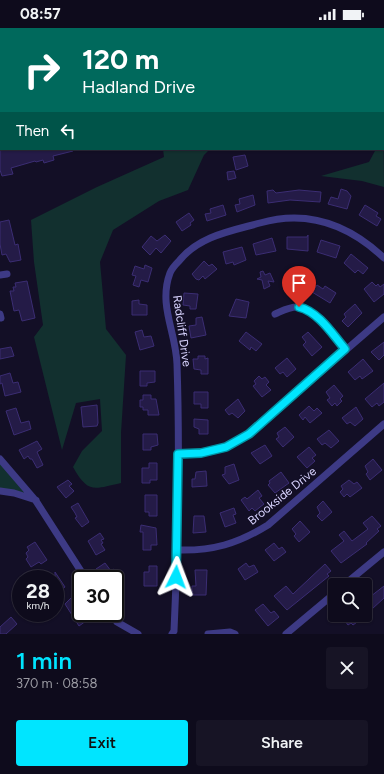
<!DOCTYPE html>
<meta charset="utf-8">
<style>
:root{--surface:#0e0b1c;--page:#171425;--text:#f1f3f6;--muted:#9b9ba3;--line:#2e2b3b;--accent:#00e5ff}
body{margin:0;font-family:Figtree,sans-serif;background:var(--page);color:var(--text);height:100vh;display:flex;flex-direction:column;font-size:15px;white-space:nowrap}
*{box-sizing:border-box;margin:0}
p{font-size:13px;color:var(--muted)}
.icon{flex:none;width:22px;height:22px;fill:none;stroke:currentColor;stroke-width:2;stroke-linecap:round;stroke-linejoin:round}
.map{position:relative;height:606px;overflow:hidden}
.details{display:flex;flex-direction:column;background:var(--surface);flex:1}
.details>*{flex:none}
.top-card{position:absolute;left:0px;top:0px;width:384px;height:122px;box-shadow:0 1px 3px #0004,0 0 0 1px var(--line);background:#00695c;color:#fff;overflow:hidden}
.buttons{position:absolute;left:328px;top:550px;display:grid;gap:8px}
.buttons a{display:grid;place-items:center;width:44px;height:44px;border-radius:4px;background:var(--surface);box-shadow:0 1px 3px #0004,0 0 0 1px var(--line);font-size:20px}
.speed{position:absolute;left:12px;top:542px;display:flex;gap:8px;font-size:20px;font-weight:700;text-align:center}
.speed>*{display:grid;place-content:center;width:52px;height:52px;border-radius:50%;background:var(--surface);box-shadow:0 1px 3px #0004,0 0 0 1px var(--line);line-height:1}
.speed small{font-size:10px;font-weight:400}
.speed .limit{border:2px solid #111;border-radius:6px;background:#fff;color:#111}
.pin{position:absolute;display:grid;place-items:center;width:34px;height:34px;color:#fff;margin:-41px -17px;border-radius:50% 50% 50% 0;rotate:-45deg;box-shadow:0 0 4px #0007}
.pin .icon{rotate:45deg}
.me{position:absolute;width:44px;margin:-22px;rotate:3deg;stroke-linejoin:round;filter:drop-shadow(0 0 3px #0008)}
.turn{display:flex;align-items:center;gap:14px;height:84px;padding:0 16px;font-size:18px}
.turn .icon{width:52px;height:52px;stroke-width:2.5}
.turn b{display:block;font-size:28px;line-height:34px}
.then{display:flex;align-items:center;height:38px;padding:0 16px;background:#0003;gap:8px;font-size:15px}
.round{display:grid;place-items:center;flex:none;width:42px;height:42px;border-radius:4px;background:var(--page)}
.overview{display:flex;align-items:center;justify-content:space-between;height:68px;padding:0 16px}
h1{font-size:24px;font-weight:600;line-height:30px;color:var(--accent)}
.action{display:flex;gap:8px;margin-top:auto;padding:8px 16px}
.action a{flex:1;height:46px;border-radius:4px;background:var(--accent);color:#111;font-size:16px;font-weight:600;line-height:46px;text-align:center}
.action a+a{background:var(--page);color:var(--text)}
.status{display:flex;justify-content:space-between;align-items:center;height:28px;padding:0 20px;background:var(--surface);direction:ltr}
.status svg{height:11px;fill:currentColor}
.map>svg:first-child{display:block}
</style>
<div class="status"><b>08:57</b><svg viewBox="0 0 49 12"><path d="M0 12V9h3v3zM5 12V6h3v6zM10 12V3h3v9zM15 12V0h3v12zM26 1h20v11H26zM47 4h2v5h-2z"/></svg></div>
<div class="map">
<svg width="384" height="606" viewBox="0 0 384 606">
<rect width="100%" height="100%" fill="#130f26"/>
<path fill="#12302f" d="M383,28L384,159L362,153L321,148L369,134L376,121H383Z
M163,121H210L204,127L188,162L159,173L113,202L100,234L106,301L126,327L121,405V455C94,461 88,466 73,439L82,423L102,403L100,371L76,375L62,422L34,309L43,297L34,234L31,192L97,159L164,129Z
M0,433L29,467L0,460Z"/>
<path fill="#241b47" stroke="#3b2d73" d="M0,121H73V123L53,128L54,132L44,135L43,132L36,134L35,133L11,140L13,146L2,148L0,142Z
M245,127L248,138L236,142L233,129Z
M234,143L236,150L228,152L227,144Z
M341,161L347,163L351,168L347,181L328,176L331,169L338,171Z
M273,162L276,165L299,162L321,164L320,174L290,172L268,175L267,163Z
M253,167L255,177L237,184L235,177L240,176L239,171Z
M223,177L226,187L207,193L205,186L211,185L210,181Z
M365,177L378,185L376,188L381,191L377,198L359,187Z
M189,185L194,192L190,195L191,197L182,203L176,194Z
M9,192L15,217L18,216L21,232L10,234L6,226L2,227L0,216V194Z
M165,207L171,213L161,225L156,220L150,227L142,219L151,208L157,213Z
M308,207V223L287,221V209H307Z
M272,210L276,223L256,227L253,216Z
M321,212L340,218L336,230L317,224Z
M242,219L246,232L234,237L233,234L226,236L223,224Z
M351,226L368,240L363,246L358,242L355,245L344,235Z
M204,233L209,238L212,236L217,241L205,251L203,248L199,252L196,251L192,246Z
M145,237L152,240L148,254L141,252L139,259L133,257L136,248L132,247L135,238L144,241Z
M263,243L265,247L270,245L274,254L268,253L270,258L264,261L262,252L257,251L261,249L260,244Z
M291,245L305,248L302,259L286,257L287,248L290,249Z
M27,253L35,290L22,293L19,282L14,283L10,263H14L13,259H16L15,255Z
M372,254L376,258L378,256L380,259L384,256V266L374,274L364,261Z
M317,257L323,261L325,258L336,265L330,275L312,264Z
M184,265L198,266L196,281H190V278L183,277Z
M236,271L249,274L246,290L229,288Z
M139,272V276L147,277V287H132V273Z
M355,276L362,285L348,299L342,293L346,289L344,286Z
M202,289L206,307L191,310L189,298L196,297V290Z
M142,302L144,309L151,308L154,318L140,322L135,304Z
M246,304L262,316L256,323L251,319L250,322L239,313Z
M308,304L322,319L312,328L303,317L306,314L302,309Z
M384,314V327L379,332L371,324Z
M11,319L14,328L0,331V321Z
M198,328H205V331L208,330V346H201V342L194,341L193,331H198Z
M287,330L296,341L287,349L283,344L280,346L275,340Z
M363,331L373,343L362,351L360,348L355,352L348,344Z
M140,343H155V354L147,355V358H140Z
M10,345L13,355L18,354L21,364L5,368L2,355L0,356V348Z
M259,348L262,351L265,349L269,354L266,357L271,362L262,369L253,358L256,356L254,353Z
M384,355V374L379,378L377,375L372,379L365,371Z
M334,357L343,368L340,371L342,373L337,378L335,375L332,378L327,372L330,370L326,364Z
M194,364H208V380H201V376H194Z
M143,367H151V371H156L159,387H148V382H143V379H140V372H143Z
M238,371L245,383L238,390L232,385L229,387L225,382Z
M97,377L98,395L97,398L83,399L81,379Z
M309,378L314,383L317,380L322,385L310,395L305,389L303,392L299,387Z
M356,379L363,391L355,398L350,394L347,396L342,390Z
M16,380L21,395L29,393L31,401L14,407L6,383Z
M194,391L208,392V406H199V401L194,399Z
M285,399L294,409L283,419L276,411L279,409L277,405Z
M329,402L339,413L331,420L325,415L322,417L317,411Z
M143,406H157L158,417L151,419V422H143Z
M37,413L42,421L37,424L43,437L37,440L32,431H30L28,428L24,431L19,422Z
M265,417L272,428L260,436L251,425Z
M309,419L316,427L312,430L315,433L307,440L297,429Z
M373,431L382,442L370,452L366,446L368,444L365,438Z
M149,435H157V452H150V455H142V440H149Z
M234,436L239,452L229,456L222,447L225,446V439Z
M206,443L207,458L192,459V451H195L196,444Z
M281,444L289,455L275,465L268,457L270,455L269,453Z
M68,452L72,456L69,458L74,463L66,470L57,459Z
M349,452L354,456L357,454L362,460L350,469L347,466L344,469L340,464L343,461L341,458Z
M258,462L262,468L259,470L264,476L255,483L252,480L249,483L241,472L245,469L247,471Z
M145,467H157V488H149V484H145Z
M323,473L332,484L322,493L317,488L320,485L317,479Z
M78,475L89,494L82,499L75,490L77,489L75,485L71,479Z
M234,480L236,486L233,487L236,495L225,499L220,485Z
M194,488H204L206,504L193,505Z
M372,488L381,498L377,501L379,503L366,515L367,516L341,535L331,523L344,513L339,507L344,503L352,513L368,501L363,495Z
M300,493L310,504L299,514L294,508L296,506L292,501Z
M141,497L156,500L157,517H151V522H143V504H140Z
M100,505L104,511L101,512L103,515L101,516L105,522L96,527L88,513Z
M35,514L47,532L41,536L39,534L31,539L26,531L28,529L26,525L29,522L27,519Z
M274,515L279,521L282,519L286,524L274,533L265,522Z
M105,535L111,543L114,541L118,548L113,551L100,550L96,541Z
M246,535L249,539L254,537L258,544L245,552L238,541Z
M325,536L331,543L327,546L329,548L287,582L274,568L286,558L293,566Z
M149,538H157V558H144V544H149Z
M195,542H207L206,567H192V558H196Z
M55,544L65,559L55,566Z
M384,558V570L372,581L366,572Z
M71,570L86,593L79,598L65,576Z
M263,576L271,585L274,583L279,589L268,598L255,582Z
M347,587H367L353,597L351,595L348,597L343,590Z
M11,589L17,596L6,606H0V599Z"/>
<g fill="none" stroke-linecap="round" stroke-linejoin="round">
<path stroke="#3d3a85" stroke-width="7" d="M0,247L7,246
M0,286L1,290
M275,286C282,283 290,278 299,279C315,281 335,309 345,321
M178,426L201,425L226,419L249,406L384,289
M0,431L36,473L86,551
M0,463L14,465L36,472
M177,522C213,523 237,516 268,497L384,396
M344,557L384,524
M110,585L117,594L138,606
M172,606L174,603C178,514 180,425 177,336C176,304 158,277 170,245C172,240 176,236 179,233C199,208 231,203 260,195C309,181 349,197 384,230
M208,606L230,604L235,606
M286,606L335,565"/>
<path stroke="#6f6bff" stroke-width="9" d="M117,0V1
M383,19H384
M0,98H1"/>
</g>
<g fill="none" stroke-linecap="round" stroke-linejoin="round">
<g stroke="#0095a6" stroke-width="10">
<path id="route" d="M176,549L178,426L201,425L226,419L249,406L345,321C333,307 319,284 299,279"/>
</g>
<use href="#route" stroke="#00e5ff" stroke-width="7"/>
</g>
<g text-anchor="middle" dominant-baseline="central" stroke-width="3" stroke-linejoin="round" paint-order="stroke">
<g font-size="12" fill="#d9d4ff" stroke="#130f26">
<text transform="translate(182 303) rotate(82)">Radcliff Drive</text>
<text transform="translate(282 468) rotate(-39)">Brookside Drive</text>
</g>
</g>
</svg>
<div class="buttons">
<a><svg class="icon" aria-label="search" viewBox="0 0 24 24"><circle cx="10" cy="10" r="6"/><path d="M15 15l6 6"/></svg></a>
</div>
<div class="speed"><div>28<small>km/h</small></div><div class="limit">30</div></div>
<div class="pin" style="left:299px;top:279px;background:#d93025"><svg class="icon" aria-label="arrive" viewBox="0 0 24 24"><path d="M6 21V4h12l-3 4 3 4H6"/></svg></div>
<svg class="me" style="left:176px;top:549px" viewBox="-20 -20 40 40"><path d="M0-17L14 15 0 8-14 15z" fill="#00e5ff" stroke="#fff" stroke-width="4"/></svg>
<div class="top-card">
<div class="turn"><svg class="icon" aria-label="right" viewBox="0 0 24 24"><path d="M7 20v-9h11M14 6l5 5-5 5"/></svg><div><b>120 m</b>Hadland Drive</div></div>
<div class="then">Then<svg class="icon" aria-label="left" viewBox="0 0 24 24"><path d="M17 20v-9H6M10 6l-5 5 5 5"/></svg></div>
</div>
</div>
<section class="details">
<div class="overview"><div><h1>1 min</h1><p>370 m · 08:58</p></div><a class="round"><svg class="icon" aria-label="close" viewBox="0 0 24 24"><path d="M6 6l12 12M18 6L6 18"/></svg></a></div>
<div class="action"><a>Exit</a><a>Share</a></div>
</section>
